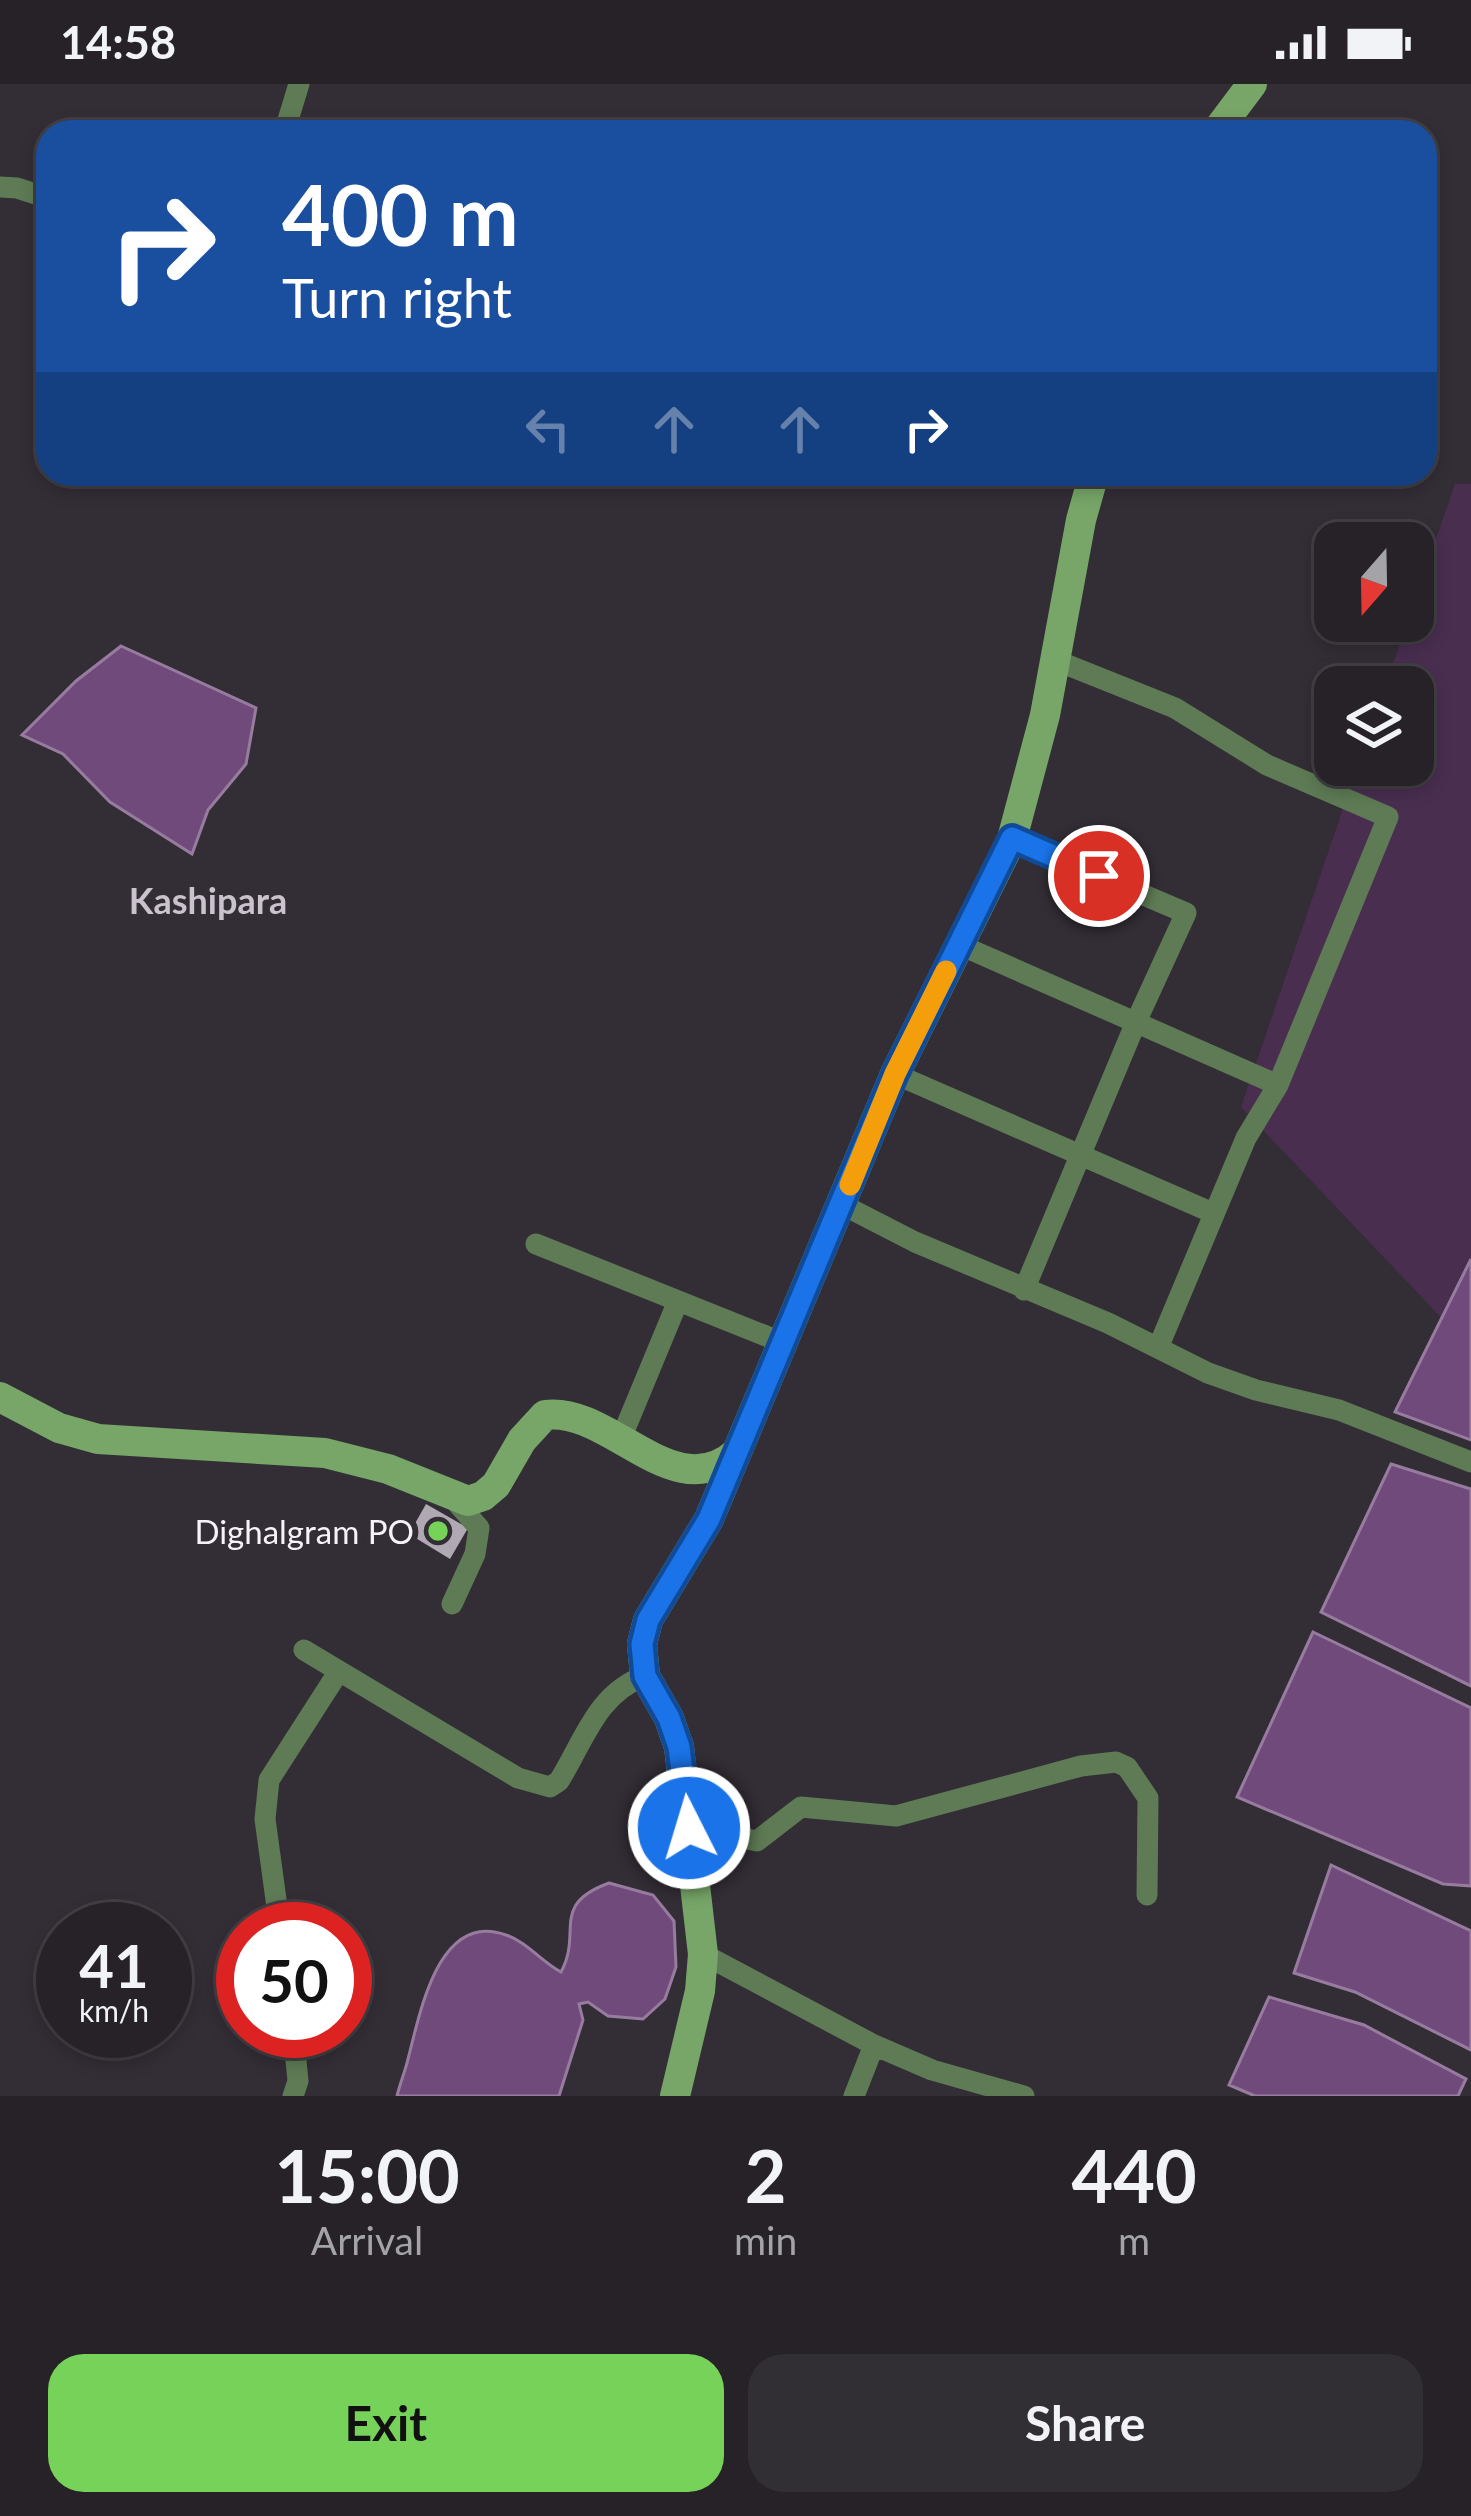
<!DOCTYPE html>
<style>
:root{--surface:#262228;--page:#322f34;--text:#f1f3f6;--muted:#a4a4a8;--line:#423f45;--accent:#77d259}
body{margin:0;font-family:Lato,sans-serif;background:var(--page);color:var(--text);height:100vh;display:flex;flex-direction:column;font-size:45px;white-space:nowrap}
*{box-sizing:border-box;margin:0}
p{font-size:39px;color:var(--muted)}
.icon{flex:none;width:66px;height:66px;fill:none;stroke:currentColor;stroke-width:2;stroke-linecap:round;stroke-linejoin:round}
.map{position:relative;height:2012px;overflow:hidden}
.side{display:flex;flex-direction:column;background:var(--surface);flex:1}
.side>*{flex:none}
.guide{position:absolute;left:36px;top:36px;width:1401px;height:366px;border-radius:36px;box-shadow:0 6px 18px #0003,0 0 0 3px var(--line);background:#1a4fa0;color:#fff;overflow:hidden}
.needle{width:78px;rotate:200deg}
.controls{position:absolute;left:1314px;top:438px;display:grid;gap:24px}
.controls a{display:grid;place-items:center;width:120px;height:120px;border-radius:24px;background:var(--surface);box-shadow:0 6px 18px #0003,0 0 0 3px var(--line);font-size:60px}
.speed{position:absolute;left:36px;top:1818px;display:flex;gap:24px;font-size:60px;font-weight:700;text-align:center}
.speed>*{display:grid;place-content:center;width:156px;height:156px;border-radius:50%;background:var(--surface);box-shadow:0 6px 18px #0003,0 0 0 3px var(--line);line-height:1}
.speed small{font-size:30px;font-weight:400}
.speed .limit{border:18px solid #d22;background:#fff;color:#111}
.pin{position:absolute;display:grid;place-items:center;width:102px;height:102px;color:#fff;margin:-51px;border:6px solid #fff;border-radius:50%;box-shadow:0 3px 12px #0007}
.me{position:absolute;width:132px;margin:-66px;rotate:355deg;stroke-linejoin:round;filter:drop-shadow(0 0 9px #0008)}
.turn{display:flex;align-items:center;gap:42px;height:252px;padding:0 48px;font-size:54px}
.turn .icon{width:156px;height:156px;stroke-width:2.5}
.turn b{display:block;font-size:84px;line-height:102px}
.lanes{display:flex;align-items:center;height:114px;padding:0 48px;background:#0003;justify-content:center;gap:60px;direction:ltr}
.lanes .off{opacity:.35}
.eta{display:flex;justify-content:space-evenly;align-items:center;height:204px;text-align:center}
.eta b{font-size:72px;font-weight:700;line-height:84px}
.primary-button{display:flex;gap:24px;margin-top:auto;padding:24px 48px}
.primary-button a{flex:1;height:138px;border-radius:36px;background:var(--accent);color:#111;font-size:48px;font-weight:700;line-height:138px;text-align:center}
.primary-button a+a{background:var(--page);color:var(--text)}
.status{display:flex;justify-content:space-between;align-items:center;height:84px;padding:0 60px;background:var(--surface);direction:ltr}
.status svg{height:33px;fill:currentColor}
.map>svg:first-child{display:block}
</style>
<div class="status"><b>14:58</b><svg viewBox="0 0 49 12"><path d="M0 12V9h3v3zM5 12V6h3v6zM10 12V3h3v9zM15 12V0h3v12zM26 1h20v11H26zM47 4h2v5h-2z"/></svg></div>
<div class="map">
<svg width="1471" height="2012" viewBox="0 0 1471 2012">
<rect width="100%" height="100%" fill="#332d35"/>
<path fill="#492e50" d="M1455,400H1471V1265L1241,1023L1358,681H1413V603H1385L1408,537H1413V521Z"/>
<path fill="#704a7b" stroke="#987ca0" stroke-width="3" d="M121,562L256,624L246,680L208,726L192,770L110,718L63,670L22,651L76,597Z
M1471,1175V1356L1395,1328Z
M1391,1380L1471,1405V1602L1321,1528Z
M1313,1548L1471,1624V1802L1443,1800L1237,1713Z
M1331,1781L1471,1847V1966L1355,1908L1294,1889Z
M609,1799L653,1811L674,1837L676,1883L665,1915L643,1935L608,1932L588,1918L579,1920L583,1936L559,2012H397C400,1999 405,1988 408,1975C420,1930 438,1826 506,1851C527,1858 542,1878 561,1888C583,1848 549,1821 609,1799Z
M1269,1913L1364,1941L1466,1995L1458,2012H1255L1229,2001Z"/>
<path fill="#b0a8b2" d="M426,1420L468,1444L450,1475L409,1450Z"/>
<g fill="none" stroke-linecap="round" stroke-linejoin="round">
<path stroke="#5e7b55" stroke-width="21" d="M289,48L288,36L299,0
M0,103L17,104L48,114
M1055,576L1175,624L1267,681L1388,733L1278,1001L1246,1054L1158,1264
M1012,755L1186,829L1136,938L1024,1206
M960,861L1278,1001
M895,990L1213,1129
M843,1121L915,1158L1108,1239L1208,1289L1256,1306L1339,1326L1471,1378
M536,1160L781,1258
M620,1357L678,1217
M452,1520L475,1470L479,1444L452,1413
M304,1566L518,1694L550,1703L559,1697C584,1657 597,1609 645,1592
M689,1744L757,1757L801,1723L896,1732L1081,1682L1116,1678L1127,1683L1148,1714L1147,1811
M280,1845L265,1735L269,1696L339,1587
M703,1870L874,1961L932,1986L1024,2012
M293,1947L298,1997L293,2012
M854,2012L874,1961"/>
<path stroke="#77a668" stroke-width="30" d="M1216,48L1252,0
M0,1313L59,1344L98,1355L325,1369L388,1385L468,1417L483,1412L496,1401L522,1356L545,1331C610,1322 674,1425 737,1368
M675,2012L700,1907L703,1870L679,1663L669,1634L645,1592L642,1560L648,1536L709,1435L895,990L1012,755L1045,631L1081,436L1094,390"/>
</g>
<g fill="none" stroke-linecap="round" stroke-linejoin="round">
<g stroke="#114b97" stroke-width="30">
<path id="route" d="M689,1744L679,1663L669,1634L645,1592L642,1560L648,1536L709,1435L895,990L1012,754L1099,792"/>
</g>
<use href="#route" stroke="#1a73e8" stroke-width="21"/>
<path stroke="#f59e0b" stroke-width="21" d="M850,1101L895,990L946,887"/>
</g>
<circle fill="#77d259" stroke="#332d35" stroke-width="4.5" cx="438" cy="1447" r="12"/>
<g text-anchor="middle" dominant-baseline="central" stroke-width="12" stroke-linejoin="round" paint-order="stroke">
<g font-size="33" fill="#f6f2f7" stroke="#332d35" text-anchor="end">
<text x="414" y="1447">Dighalgram PO</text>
</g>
<g font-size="36" font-weight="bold" fill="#cac2cc" stroke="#332d35">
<text x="208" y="816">Kashipara</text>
</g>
</g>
</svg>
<div class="controls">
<a><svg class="needle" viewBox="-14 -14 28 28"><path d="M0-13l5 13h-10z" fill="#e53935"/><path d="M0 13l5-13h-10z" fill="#a4a4a8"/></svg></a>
<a><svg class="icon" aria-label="layers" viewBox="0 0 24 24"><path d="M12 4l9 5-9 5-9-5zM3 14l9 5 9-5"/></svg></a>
</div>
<div class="speed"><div>41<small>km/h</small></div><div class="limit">50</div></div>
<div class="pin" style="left:1099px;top:792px;background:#d93025"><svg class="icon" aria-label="arrive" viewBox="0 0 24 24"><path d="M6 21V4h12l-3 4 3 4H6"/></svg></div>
<svg class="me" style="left:689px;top:1744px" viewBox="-20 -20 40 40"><circle r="17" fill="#1a73e8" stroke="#fff" stroke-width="3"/><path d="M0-11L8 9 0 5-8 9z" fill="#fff"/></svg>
<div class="guide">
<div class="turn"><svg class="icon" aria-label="right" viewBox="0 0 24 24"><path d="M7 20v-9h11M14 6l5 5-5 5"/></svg><div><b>400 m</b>Turn right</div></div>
<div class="lanes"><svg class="icon off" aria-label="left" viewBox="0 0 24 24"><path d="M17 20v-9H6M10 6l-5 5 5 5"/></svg><svg class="icon off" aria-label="ahead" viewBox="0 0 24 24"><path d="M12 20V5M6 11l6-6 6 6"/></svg><svg class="icon off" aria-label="ahead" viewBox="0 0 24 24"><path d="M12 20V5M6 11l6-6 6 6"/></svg><svg class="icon" aria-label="right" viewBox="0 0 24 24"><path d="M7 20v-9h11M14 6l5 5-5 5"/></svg></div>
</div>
</div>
<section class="side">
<div class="eta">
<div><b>15:00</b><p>Arrival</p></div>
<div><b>2</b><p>min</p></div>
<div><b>440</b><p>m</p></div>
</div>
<div class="primary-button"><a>Exit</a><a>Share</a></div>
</section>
